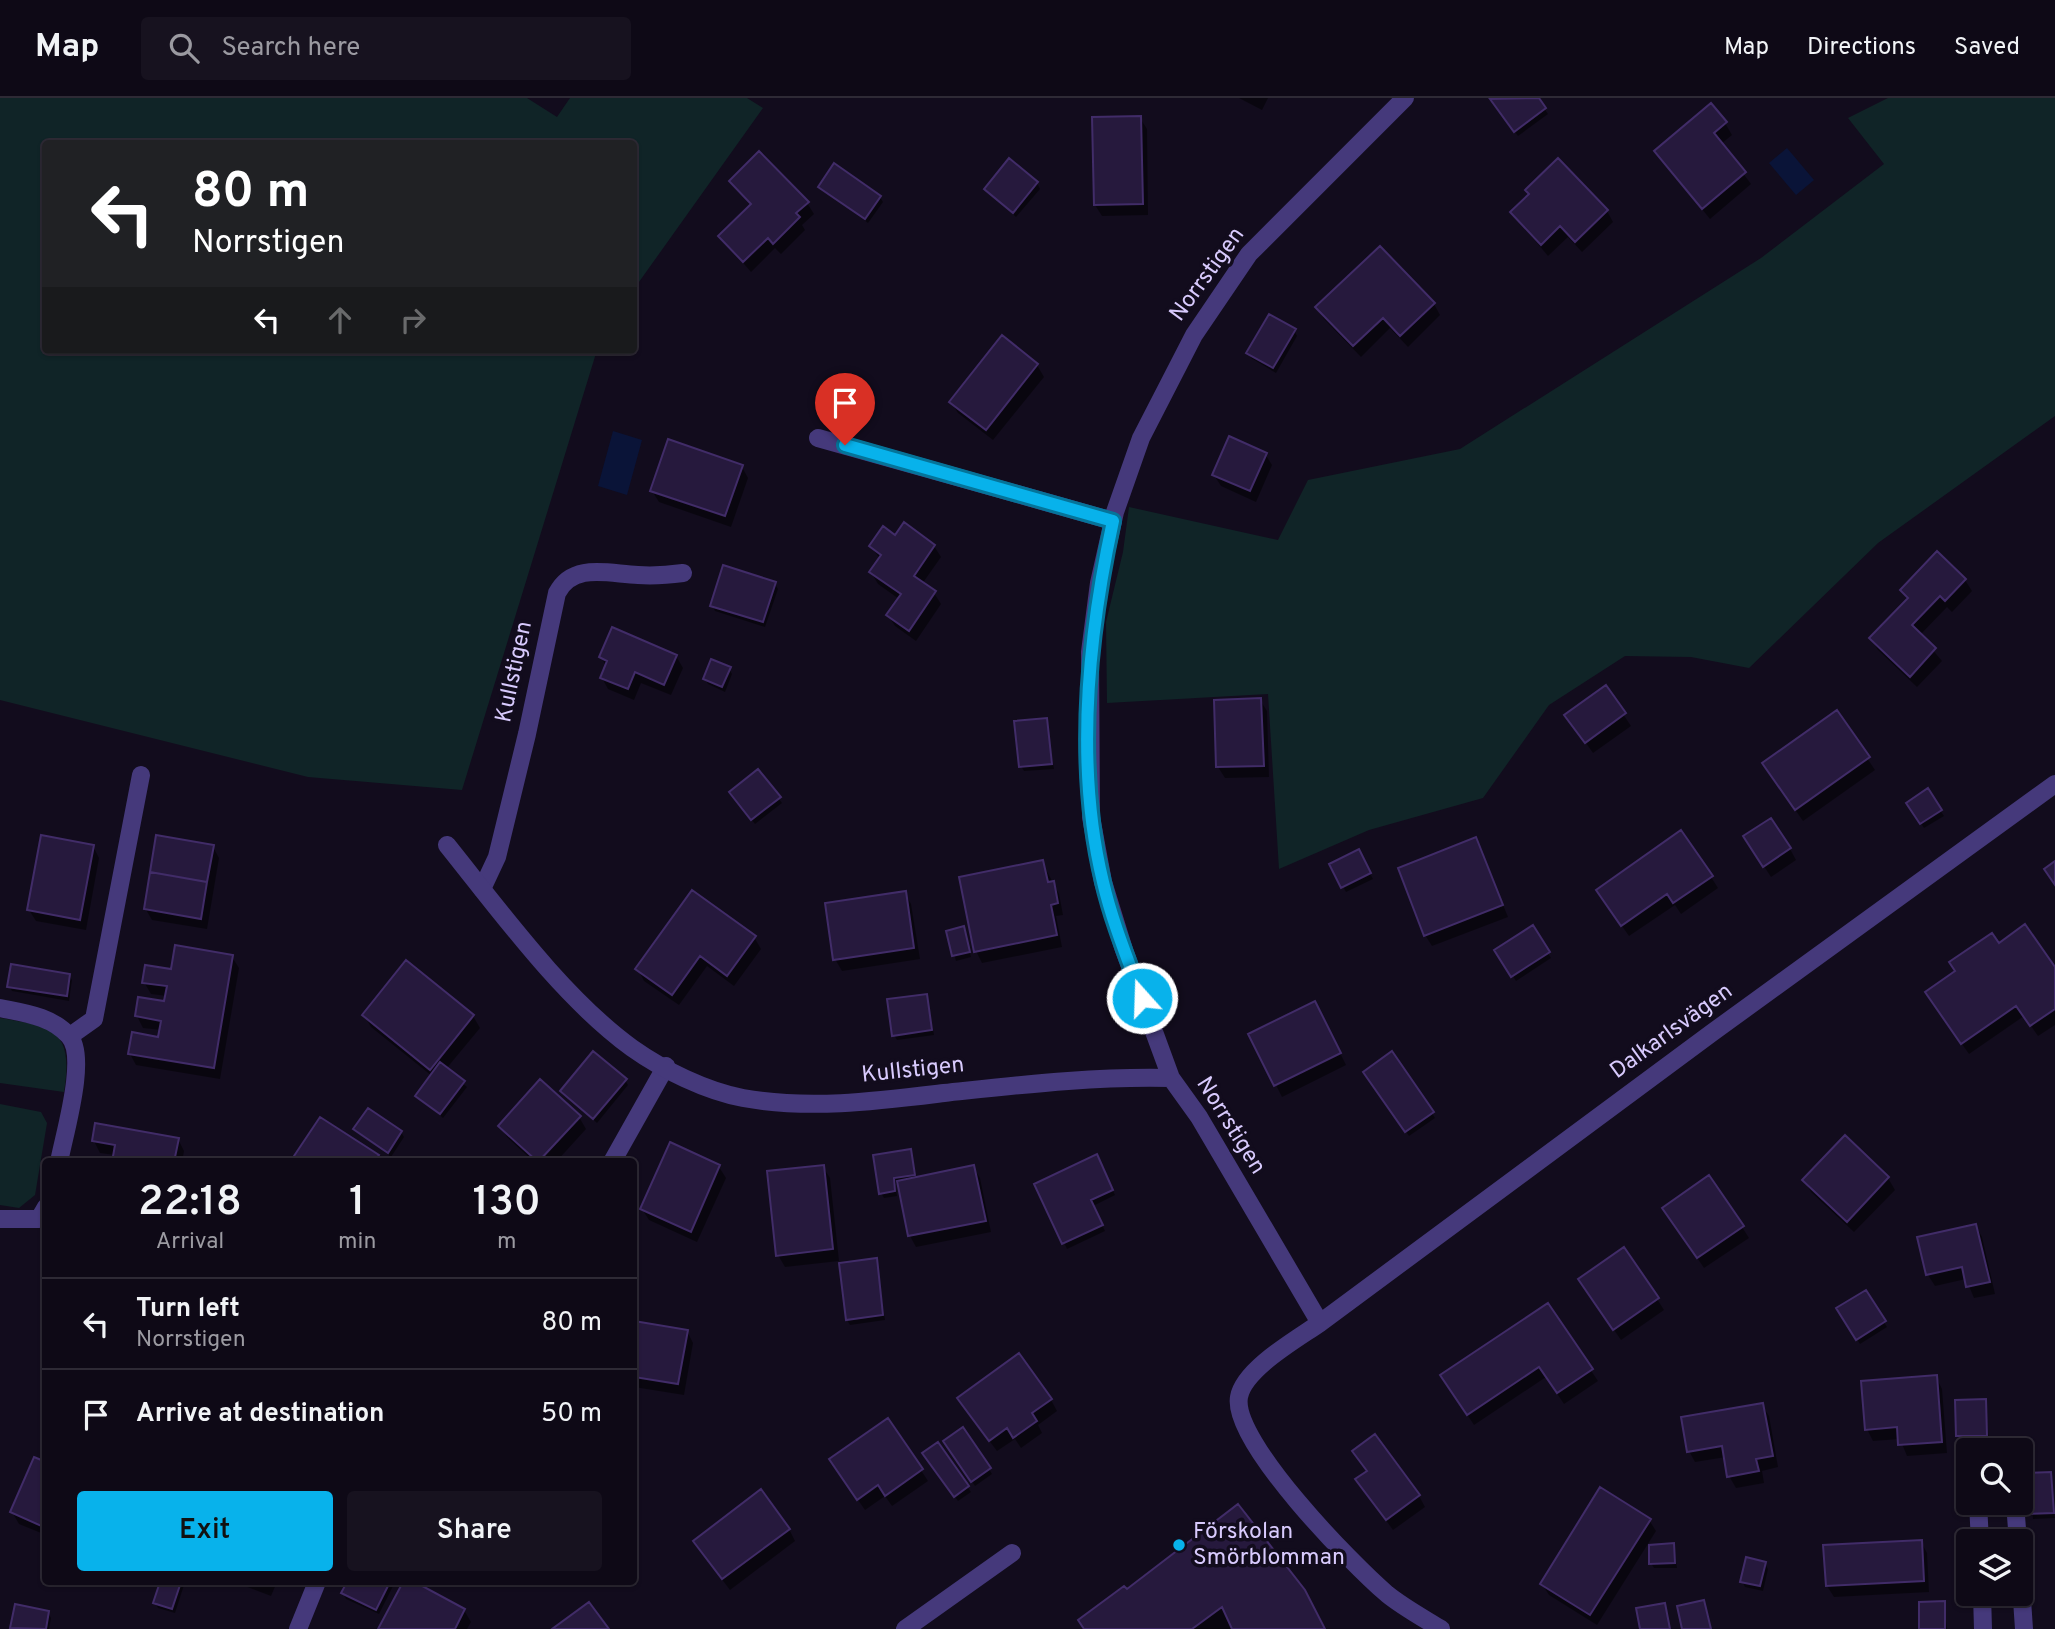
<!DOCTYPE html>
<meta charset="utf-8">
<style>
:root{--surface:#0e0916;--page:#17121f;--text:#f1f3f6;--muted:#9b9aa1;--line:#2e2a35;--accent:#08b2eb}
body{margin:0;font-family:Overpass,sans-serif;background:var(--page);color:var(--text);height:100vh;display:flex;flex-direction:column;font-size:26px;white-space:nowrap}
*{box-sizing:border-box;margin:0}
p{font-size:23px;color:var(--muted)}
.icon{flex:none;width:38px;height:38px;fill:none;stroke:currentColor;stroke-width:2;stroke-linecap:round;stroke-linejoin:round}
.map{position:relative;flex:1;overflow:hidden}
.sheet{position:absolute;left:42px;top:1060px;width:595px;height:427px;display:flex;flex-direction:column;background:var(--surface);border-radius:7px;box-shadow:0 2px 5px #0004,0 0 0 2px var(--line)}
.sheet>*{flex:none}
.top-card{position:absolute;left:42px;top:42px;width:595px;height:214px;border-radius:7px;box-shadow:0 2px 5px #0004,0 0 0 2px var(--line);background:#202124;color:#fff;overflow:hidden}
.fabs{position:absolute;left:1956px;top:1340px;display:grid;gap:14px}
.fabs a{display:grid;place-items:center;width:77px;height:77px;border-radius:7px;background:var(--surface);box-shadow:0 2px 5px #0004,0 0 0 2px var(--line);font-size:35px}
.pin{position:absolute;display:grid;place-items:center;width:60px;height:60px;color:#fff;margin:-72px -30px;border-radius:50% 50% 50% 0;rotate:-45deg;box-shadow:0 0 7px #0007}
.pin .icon{rotate:45deg}
.me{position:absolute;width:77px;margin:-38px;rotate:340deg;stroke-linejoin:round;filter:drop-shadow(0 0 5px #0008)}
.turn{display:flex;align-items:center;gap:24px;height:147px;padding:0 35px;font-size:32px}
.turn .icon{width:91px;height:91px;stroke-width:2.5}
.turn b{display:block;font-size:49px;line-height:60px}
.lanes{display:flex;align-items:center;height:66px;padding:0 35px;background:#0003;justify-content:center;gap:35px;direction:ltr}
.lanes .off{opacity:.35}
.eta{display:flex;justify-content:space-evenly;align-items:center;height:119px;text-align:center}
.eta b{font-size:42px;font-weight:600;line-height:49px}
.button{display:flex;gap:14px;margin-top:auto;padding:14px 35px}
.button a{flex:1;height:80px;border-radius:7px;background:var(--accent);color:#111;font-size:28px;font-weight:600;line-height:80px;text-align:center}
.button a+a{background:var(--page);color:var(--text)}
ul{padding:0;list-style:none}
li{display:flex;align-items:center;gap:21px;height:91px;padding:0 35px;border-top:2px solid var(--line)}
li div{flex:1}
li b{display:block;font-size:26px}
li em{font-style:normal}
header{display:flex;align-items:center;gap:42px;box-sizing:border-box;height:98px;padding:0 35px;background:var(--surface);border-bottom:2px solid var(--line)}
header strong{font-size:33px}
nav{display:flex;gap:38px;margin-inline-start:auto;font-size:24px}
.search{width:490px;height:63px;background:var(--page);display:flex;align-items:center;gap:18px;box-sizing:border-box;padding:0 24px;border-radius:7px;color:var(--muted);font-size:26px}
.map>svg:first-child{display:block}
</style>
<header>
<strong>Map</strong>
<div class="search"><svg class="icon" aria-label="search" viewBox="0 0 24 24"><circle cx="10" cy="10" r="6"/><path d="M15 15l6 6"/></svg>Search here</div>
<nav><a>Map</a><a>Directions</a><a>Saved</a></nav>
</header>
<div class="map">
<svg width="2055" height="1531" viewBox="0 0 2055 1531">
<rect width="100%" height="100%" fill="#120c1d"/>
<path fill="#102427" d="M0,0H527L557,19L570,0H747L763,10L634,191V46H46V252H597L462,692L308,679L0,602Z
M1888,0H2055V318L1878,445L1749,570L1691,559L1625,558L1549,607L1483,700L1369,732L1279,771L1268,596L1107,605L1106,524L1123,454L1129,409L1278,442L1308,382L1460,351L1761,160L1884,66L1848,20Z
M0,920C53,929 74,931 64,994L0,985Z
M0,1006L41,1014L47,1025L35,1097L19,1110L0,1107Z"/>
<path fill="#0a1438" d="M1787,50L1814,82L1796,97L1769,65Z
M613,333L642,342L627,397L598,388Z"/>
<path fill="#0007" d="M1239,0H1268L1262,12Z
M1494,0H1537L1548,16L1518,38L1495,7Z
M1140,20L1147,31L1148,117L1102,118L1095,107Z
M1725,25L1732,37L1721,46L1751,86L1710,121L1656,54Z
M731,83L807,105L814,116L802,127L805,132L781,156L775,150L751,174L720,138L751,108Z
M1037,85L1040,91L1016,119L986,91Z
M820,89L880,99L883,104L868,125Z
M1607,113L1613,124L1582,154L1568,139L1548,158L1512,115Z
M1434,206L1440,217L1408,249L1390,230L1361,259L1324,221L1317,210Z
M1294,232L1297,238L1276,275L1251,260L1248,255Z
M1037,267L1044,279L993,342L958,315L951,304Z
M1265,356L1272,367L1256,404L1221,388L1214,377Z
M742,369L748,380L731,429L659,404L652,393Z
M896,439L934,448L941,459L922,486L934,495L941,506L916,543L895,528L888,517L899,501L878,486L871,474L880,461L871,448Z
M1965,482L1972,493L1952,514L1947,509L1920,537L1942,563L1917,589L1878,552L1871,541L1908,503L1902,493Z
M775,486L778,491L765,529L715,513L712,507Z
M676,558L683,570L671,597L641,585L634,602L608,591L602,580L606,568L601,559Z
M729,571L732,576L725,594L708,586L705,581Z
M1605,589L1631,628L1593,655L1567,618Z
M1260,602L1267,613L1269,679L1225,680L1218,669Z
M1836,614L1875,672L1803,723L1771,677Z
M1046,622L1054,671L1024,673L1021,668Z
M758,673L782,705L755,726L734,700Z
M1927,693L1944,718L1924,730L1908,705Z
M1476,741L1508,819L1432,848L1425,837Z
M93,748L99,760L86,832L36,823L29,812Z
M213,749L219,760L207,831L152,822L145,810Z
M1752,750L1790,751L1796,762L1771,779Z
M1358,753L1373,781L1346,794L1331,767Z
M1042,764L1059,796L1063,817L1056,818L1062,849L982,865L976,853Z
M1711,779L1718,790L1681,816L1675,807L1629,838L1605,804Z
M905,795L911,806L920,861L842,873L835,861Z
M963,830L971,859L956,863L948,834Z
M1532,830L1551,860L1516,883L1496,852Z
M754,839L761,851L734,888L707,868L679,907L644,883L638,871Z
M1998,847L2055,873V927L2038,938L2024,918L1969,956L1934,906Z
M232,859L239,870L220,981L136,967L130,956L159,941L161,932L143,930L137,918L166,905L167,898L151,896L144,884L173,873Z
M69,877L72,882L69,903L12,893L9,888Z
M927,898L934,937L897,942L894,937Z
M364,917L473,918L480,930L446,971L467,989L443,1020L417,998L432,978L371,929Z
M1321,917L1346,967L1282,999L1251,937Z
M1368,980L1432,1015L1435,1020L1409,1038Z
M625,982L628,987L597,1025L562,993Z
M579,1019L586,1031L556,1064H534L507,1039L500,1028Z
M355,1032L401,1034L404,1039L391,1059Z
M1845,1040L1888,1080L1895,1092L1854,1134L1811,1094L1805,1083Z
M178,1041L184,1053L182,1064H114L115,1057L100,1055L94,1043Z
M911,1053L917,1081L973,1069L980,1080L991,1134L916,1149L910,1138L899,1085L895,1086L897,1098L884,1100L881,1095Z
M1099,1063L1115,1097L1093,1108L1105,1133L1067,1151L1036,1086Z
M719,1069L726,1080L697,1144L649,1122L642,1111Z
M823,1069L830,1080L839,1163L785,1169L778,1157Z
M1671,1121L1742,1129L1749,1140L1704,1170Z
M1976,1128L1982,1139L1995,1196L1974,1200L1966,1181L1935,1188L1928,1177L1920,1140Z
M876,1162L885,1222L850,1227L847,1222Z
M1587,1193L1657,1201L1664,1212L1621,1242Z
M1865,1194L1887,1229L1860,1246L1838,1211Z
M1547,1207L1598,1283L1564,1306L1546,1279L1474,1327L1449,1289Z
M634,1225L687,1233L693,1245L684,1297L634,1289Z
M1936,1279L1942,1291L1947,1355L1907,1358L1900,1341L1873,1343L1867,1331Z
M1051,1302L1057,1313L1038,1327L1042,1335L1021,1350L1015,1341L997,1353L966,1312Z
M1985,1303L1989,1342L1961,1343L1958,1338Z
M1762,1307L1769,1318L1778,1369L1762,1373L1764,1385L1736,1390L1729,1378L1726,1359L1695,1364L1689,1353Z
M888,1322L928,1383L892,1408L885,1398L865,1412L838,1373Z
M937,1346L971,1394L958,1403L927,1360Z
M948,1348L989,1371L992,1376L975,1388Z
M1361,1365L1419,1398L1425,1409L1393,1432L1357,1382L1368,1374Z
M46,1366V1437L19,1426L12,1414Z
M2050,1376L2055,1420L2033,1421L2028,1377Z
M1238,1408L1325,1531H1085L1126,1493Z
M1649,1422L1656,1433L1597,1527L1549,1497L1542,1486Z
M789,1431L795,1443L730,1492L702,1455Z
M1921,1444L1927,1455L1929,1494L1834,1499L1827,1488Z
M1673,1447L1677,1470H1654L1651,1465Z
M1765,1466L1768,1471L1763,1493L1745,1489L1742,1483Z
M162,1484H182L184,1487L175,1515L158,1510L155,1505Z
M234,1484H277L271,1498Z
M349,1484H395L379,1516L346,1501L343,1495Z
M405,1484H411L464,1512L471,1524L467,1531H380Z
M1944,1505L1947,1531H1921Z
M48,1515L51,1520L49,1531L12,1529Z"/>
<path fill="#26193d" stroke="#412c68" stroke-width="2" d="M1539,0L1546,10L1514,34L1490,1Z
M1711,5L1727,24L1714,35L1746,74L1702,111L1654,53Z
M1141,18L1143,106L1094,107L1092,19Z
M759,53L809,104L796,115L800,119L773,146L768,140L743,164L718,138L751,106L729,83Z
M1009,60L1038,84L1013,115L984,91Z
M1558,60L1608,112L1575,144L1560,128L1541,147L1510,114L1529,96L1525,92Z
M834,65L881,98L865,121L818,89Z
M1380,148L1435,205L1400,238L1383,220L1353,248L1315,209Z
M1269,216L1296,231L1273,270L1246,255Z
M1002,237L1038,266L986,332L949,304Z
M1229,338L1267,355L1250,393L1212,377Z
M668,341L743,367L725,418L650,393Z
M904,424L935,447L914,478L936,493L909,533L886,517L901,496L869,474L881,457L869,448L883,428L895,437Z
M1937,453L1966,481L1945,503L1940,498L1912,527L1936,550L1910,579L1869,540L1908,500L1900,492Z
M723,467L776,484L763,524L710,508Z
M612,529L677,557L664,587L635,574L628,591L600,580L607,563L599,559Z
M711,561L731,569L722,589L703,581Z
M1606,587L1626,615L1585,645L1564,617Z
M1261,600L1264,668L1216,669L1214,602Z
M1837,612L1870,659L1795,712L1762,665Z
M1047,620L1052,666L1019,669L1014,623Z
M758,671L781,699L751,722L729,694Z
M1928,690L1942,712L1920,726L1906,705Z
M1771,720L1791,750L1763,769L1743,738Z
M1681,732L1713,778L1673,805L1667,796L1621,828L1596,792Z
M41,737L94,747L80,822L27,812Z
M156,737L214,747L207,784L150,774Z
M1476,739L1503,807L1424,838L1398,770Z
M1359,751L1371,775L1341,790L1329,766Z
M1043,762L1048,784L1054,783L1058,805L1051,807L1057,837L974,854L959,779Z
M2055,763V787L2044,771Z
M150,774L207,784L201,821L144,811Z
M692,792L756,838L727,878L700,858L672,897L635,871Z
M906,793L914,850L833,862L825,805Z
M2025,826L2055,869V911L2030,928L2016,908L1961,946L1925,894L1955,873L1949,864L1992,835L1999,845Z
M1533,827L1550,854L1511,879L1494,852Z
M964,828L970,854L952,858L946,833Z
M175,847L233,857L214,970L128,956L132,934L158,939L161,923L135,918L138,899L164,903L167,888L142,885L145,867L171,871Z
M406,862L474,917L430,972L362,917Z
M11,866L70,876L67,898L7,889Z
M927,896L932,932L892,938L887,901Z
M1315,903L1341,955L1274,988L1248,936Z
M593,953L627,981L593,1021L560,993Z
M1392,953L1434,1014L1405,1034L1363,974Z
M440,964L465,983L440,1016L415,998Z
M540,981L581,1018L538,1064L498,1028Z
M368,1010L402,1033L388,1055L353,1031Z
M320,1019L379,1057L374,1064H290Z
M95,1025L179,1040L174,1064H112L115,1047L92,1043Z
M1845,1037L1889,1079L1847,1124L1802,1082Z
M670,1044L720,1067L691,1134L640,1111Z
M911,1051L915,1077L894,1080L895,1093L879,1096L873,1057Z
M1097,1056L1113,1092L1091,1102L1103,1127L1062,1146L1034,1086Z
M824,1067L833,1151L776,1158L767,1073Z
M974,1067L986,1123L908,1138L897,1083Z
M1709,1077L1744,1128L1697,1160L1662,1110Z
M1976,1126L1990,1184L1966,1189L1962,1169L1926,1177L1917,1139Z
M1624,1149L1659,1200L1613,1232L1578,1181Z
M877,1160L883,1217L846,1222L839,1165Z
M1866,1192L1886,1223L1856,1242L1836,1210Z
M1548,1205L1593,1271L1557,1295L1539,1269L1467,1317L1440,1277Z
M634,1223L688,1232L678,1286L634,1279Z
M1019,1255L1052,1301L1032,1315L1037,1323L1013,1340L1007,1330L989,1343L957,1300Z
M1937,1277L1942,1344L1898,1347L1897,1329L1865,1332L1861,1283Z
M1986,1301L1987,1338H1956L1955,1302Z
M1763,1305L1773,1358L1756,1361L1759,1373L1727,1379L1722,1348L1687,1354L1681,1319Z
M888,1320L923,1371L885,1398L878,1387L857,1402L829,1361Z
M963,1329L991,1370L971,1384L943,1343Z
M1375,1336L1420,1397L1386,1422L1355,1381L1367,1373L1352,1353Z
M938,1344L969,1388L954,1399L922,1355Z
M34,1359L46,1364V1430L10,1414Z
M2051,1374L2054,1415L2028,1416L2026,1375Z
M1600,1389L1651,1421L1590,1517L1540,1486Z
M761,1391L790,1431L722,1481L693,1443Z
M1238,1406L1305,1492L1325,1531H1232L1222,1509L1192,1531H1084L1078,1522L1124,1488L1127,1491Z
M1922,1442L1924,1483L1826,1488L1823,1447Z
M1674,1445L1675,1465L1649,1466V1447Z
M1746,1459L1766,1464L1760,1488L1740,1484Z
M160,1484H181L172,1511L153,1505Z
M347,1484H390L376,1512L341,1495Z
M403,1484H415L465,1511L455,1531H378Z
M1704,1502L1711,1531H1682L1677,1508Z
M1945,1503V1531H1919V1504Z
M589,1504L609,1531H552Z
M1665,1505L1670,1531H1640L1636,1510Z
M15,1506L49,1513L46,1531L10,1530Z"/>
<g fill="none" stroke-linecap="round" stroke-linejoin="round">
<path stroke="#45397b" stroke-width="18" d="M818,340L1113,423
M482,791L497,759L527,636L557,495C573,464 609,476 638,477C653,478 668,477 683,475
M0,910C24,915 52,918 69,938C88,958 64,1037 59,1064
M70,938L94,921L141,677
M612,1064L666,968
M0,1121H39L46,1109
M1978,1405L1980,1444
M2015,1405L2018,1444
M2021,1487L2024,1531
M1982,1496L1983,1531
M298,1531L317,1484"/>
<path stroke="#45397b" stroke-width="18" d="M1405,0L1249,156L1194,237L1141,340L1115,414L1099,485L1090,554L1091,719L1103,784L1124,852L1171,980L1199,1019L1320,1225C1297,1241 1244,1271 1239,1299C1231,1343 1353,1467 1387,1496C1403,1509 1423,1520 1441,1531
M447,747C500,813 563,900 632,950C663,972 706,993 743,1000C809,1012 878,1003 944,995C1020,987 1094,978 1171,980
M1320,1225L1713,934L2055,686
M905,1531L1012,1455"/>
</g>
<g fill="none" stroke-linecap="round" stroke-linejoin="round">
<g stroke="#057499" stroke-width="18">
<path id="route" d="M845,347L1113,423C1088,538 1075,669 1103,784C1112,823 1128,862 1142,900"/>
</g>
<use href="#route" stroke="#08b2eb" stroke-width="12"/>
</g>
<circle fill="#08b2eb" stroke="#120c1d" stroke-width="2.5" cx="1179" cy="1447" r="7"/>
<g text-anchor="middle" dominant-baseline="central" stroke-width="7" stroke-linejoin="round" paint-order="stroke">
<g font-size="23" fill="#d8cafd" stroke="#120c1d">
<text transform="translate(1208 177) rotate(-54)">Norrstigen</text>
<text transform="translate(515 574) rotate(-78)">Kullstigen</text>
<text transform="translate(1672 934) rotate(-36)">Dalkarlsvägen</text>
<text transform="translate(913 973) rotate(-6)">Kullstigen</text>
<text transform="translate(1230 1028) rotate(58)">Norrstigen</text>
</g>
<g font-size="23" fill="#d8cafd" stroke="#120c1d" text-anchor="start">
<text x="1193" y="1434">Förskolan<tspan x="1193" dy="26">Smörblomman</tspan></text>
</g>
</g>
</svg>
<div class="fabs">
<a><svg class="icon" aria-label="search" viewBox="0 0 24 24"><circle cx="10" cy="10" r="6"/><path d="M15 15l6 6"/></svg></a>
<a><svg class="icon" aria-label="layers" viewBox="0 0 24 24"><path d="M12 4l9 5-9 5-9-5zM3 14l9 5 9-5"/></svg></a>
</div>
<div class="pin" style="left:845px;top:347px;background:#d93025"><svg class="icon" aria-label="arrive" viewBox="0 0 24 24"><path d="M6 21V4h12l-3 4 3 4H6"/></svg></div>
<svg class="me" style="left:1142px;top:900px" viewBox="-20 -20 40 40"><circle r="17" fill="#08b2eb" stroke="#fff" stroke-width="3"/><path d="M0-11L8 9 0 5-8 9z" fill="#fff"/></svg>
<div class="top-card">
<div class="turn"><svg class="icon" aria-label="left" viewBox="0 0 24 24"><path d="M17 20v-9H6M10 6l-5 5 5 5"/></svg><div><b>80 m</b>Norrstigen</div></div>
<div class="lanes"><svg class="icon" aria-label="left" viewBox="0 0 24 24"><path d="M17 20v-9H6M10 6l-5 5 5 5"/></svg><svg class="icon off" aria-label="ahead" viewBox="0 0 24 24"><path d="M12 20V5M6 11l6-6 6 6"/></svg><svg class="icon off" aria-label="right" viewBox="0 0 24 24"><path d="M7 20v-9h11M14 6l5 5-5 5"/></svg></div>
</div>
<section class="sheet">
<div class="eta">
<div><b>22:18</b><p>Arrival</p></div>
<div><b>1</b><p>min</p></div>
<div><b>130</b><p>m</p></div>
</div>
<ul>
<li><svg class="icon" aria-label="left" viewBox="0 0 24 24"><path d="M17 20v-9H6M10 6l-5 5 5 5"/></svg><div><b>Turn left</b><p>Norrstigen</p></div><em>80 m</em></li>
<li><svg class="icon" aria-label="arrive" viewBox="0 0 24 24"><path d="M6 21V4h12l-3 4 3 4H6"/></svg><div><b>Arrive at destination</b></div><em>50 m</em></li>
</ul>
<div class="button"><a>Exit</a><a>Share</a></div>
</section>
</div>
